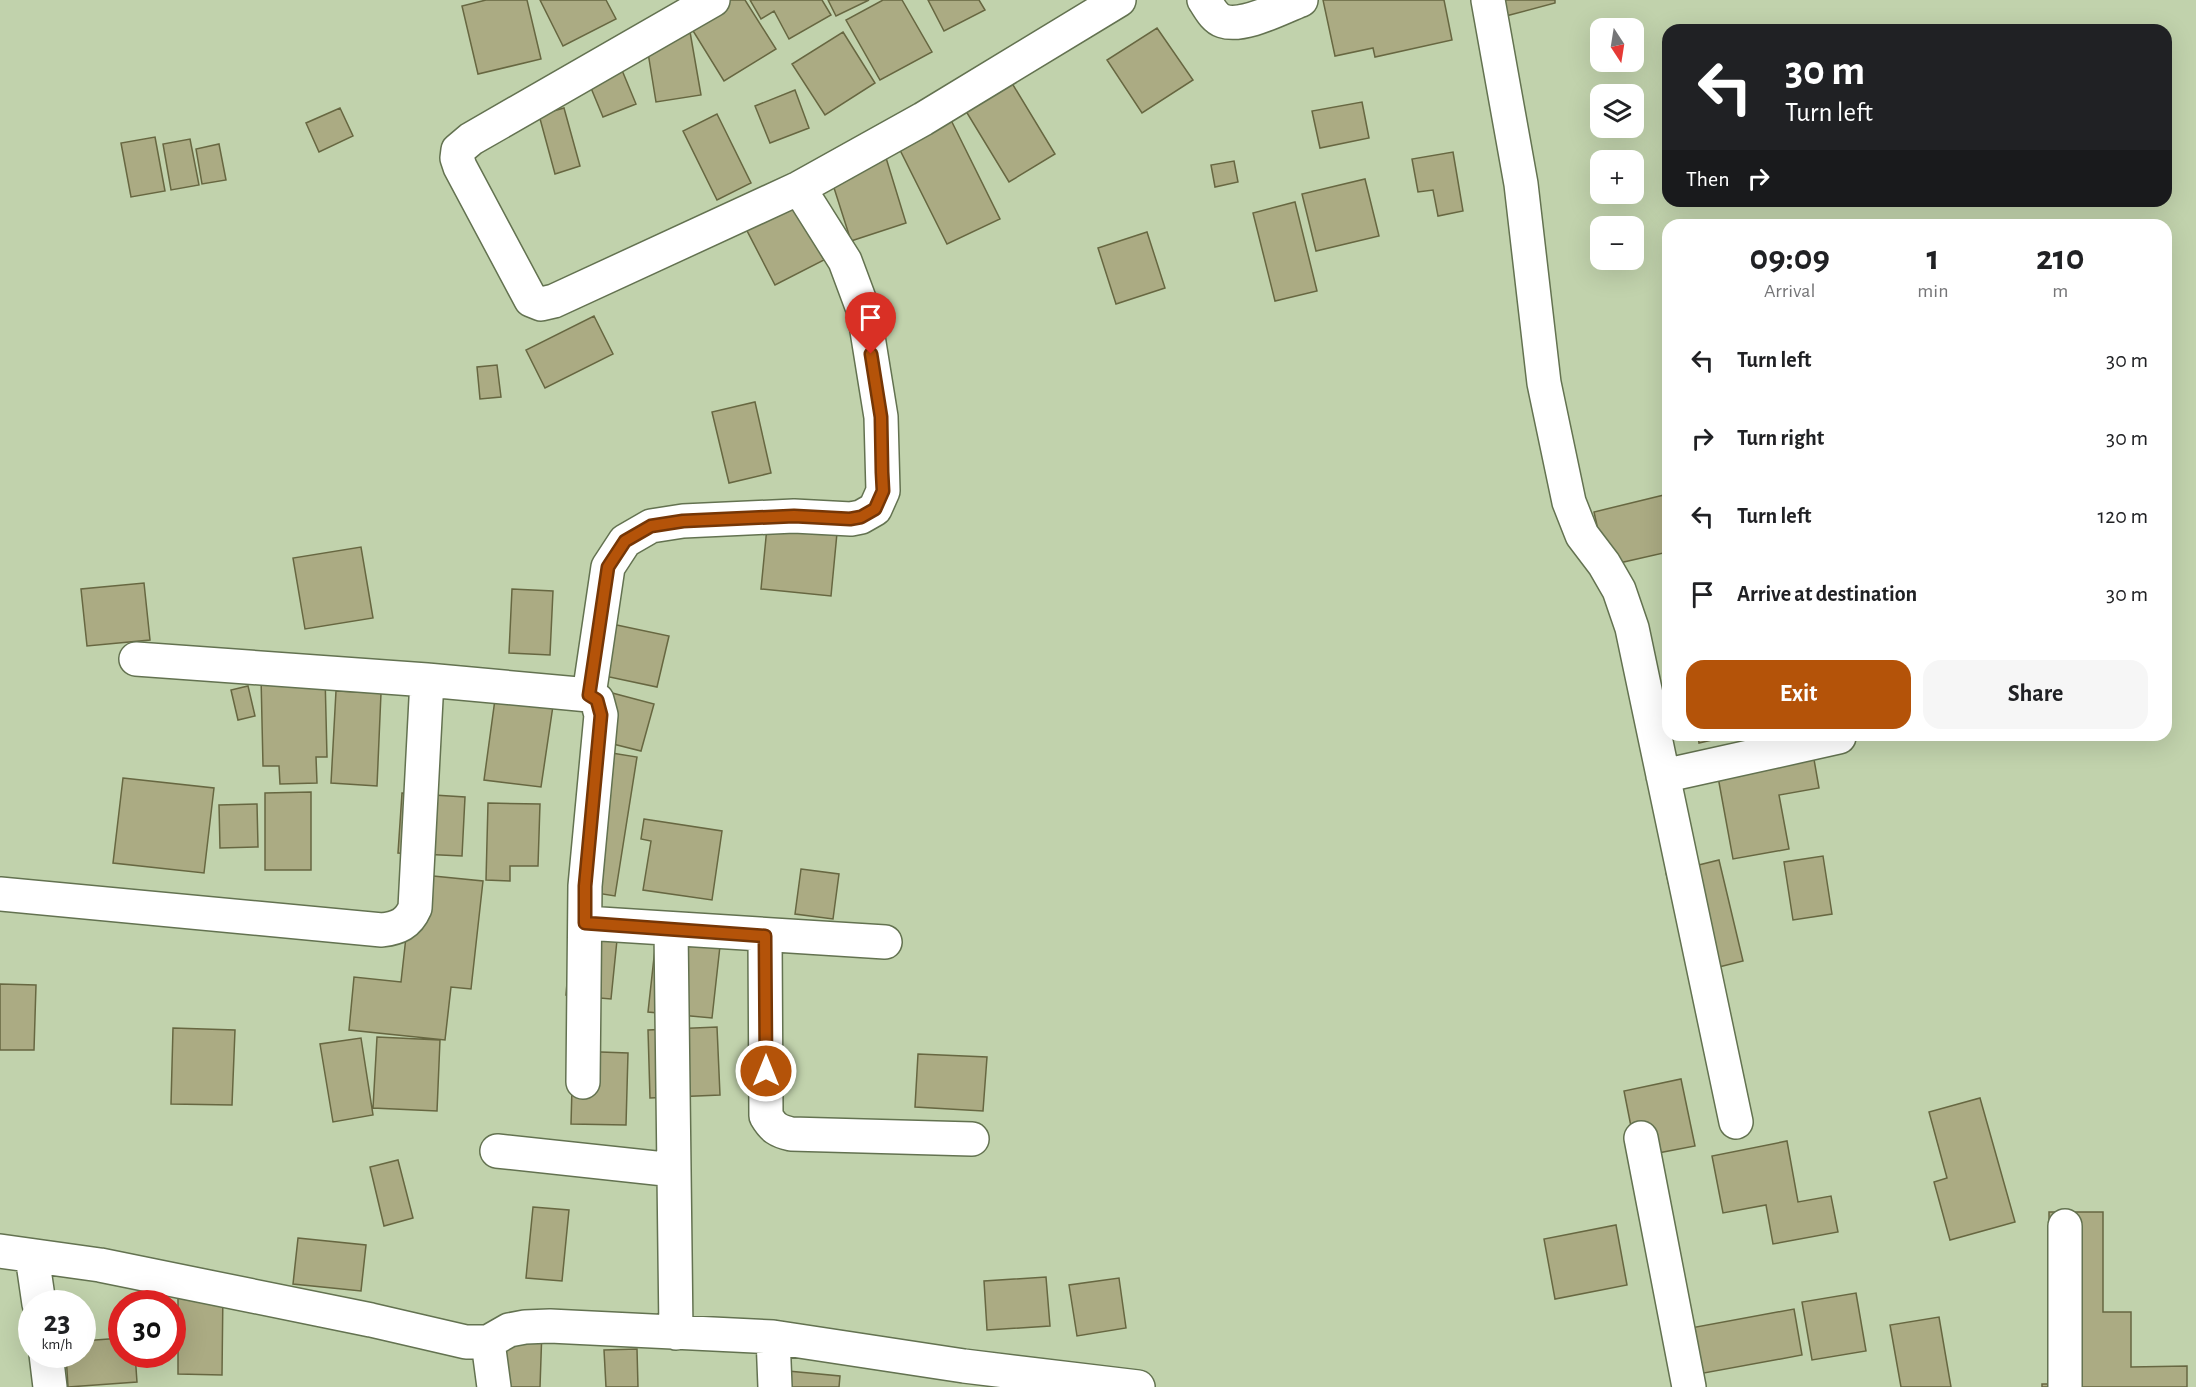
<!DOCTYPE html>
<meta charset="utf-8">
<style>
:root{--surface:#fff;--page:#f6f6f6;--text:#202124;--muted:#757577;--accent:#b45309}
body{margin:0;font-family:"Alegreya Sans",sans-serif;background:var(--page);color:var(--text);height:100vh;display:flex;flex-direction:column;font-size:22px;white-space:nowrap}
*{box-sizing:border-box;margin:0}
p{font-size:20px;color:var(--muted)}
.icon{flex:none;width:33px;height:33px;fill:none;stroke:currentColor;stroke-width:2;stroke-linecap:round;stroke-linejoin:round}
.map{position:relative;flex:1;overflow:hidden}
.details{position:absolute;left:1662px;top:219px;width:510px;height:522px;display:flex;flex-direction:column;background:var(--surface);border-radius:18px;box-shadow:0 6px 24px #0002}
.details>*{flex:none}
.top-card{position:absolute;left:1662px;top:24px;width:510px;height:183px;border-radius:18px;box-shadow:0 6px 24px #0002;background:#202124;color:#fff;overflow:hidden}
.needle{width:39px;rotate:168deg}
.controls{position:absolute;left:1590px;top:18px;display:grid;gap:12px}
.controls a{display:grid;place-items:center;width:54px;height:54px;border-radius:12px;background:var(--surface);box-shadow:0 6px 24px #0002;font-size:30px}
.speed{position:absolute;left:18px;top:1290px;display:flex;gap:12px;font-size:30px;font-weight:700;text-align:center}
.speed>*{display:grid;place-content:center;width:78px;height:78px;border-radius:50%;background:var(--surface);box-shadow:0 6px 24px #0002;line-height:1}
.speed small{font-size:15px;font-weight:400}
.speed .limit{border:9px solid #d22;background:#fff;color:#111}
.pin{position:absolute;display:grid;place-items:center;width:51px;height:51px;color:#fff;margin:-62px -26px;border-radius:50% 50% 50% 0;rotate:-45deg;box-shadow:0 0 6px #0007}
.pin .icon{rotate:45deg}
.me{position:absolute;width:66px;margin:-33px;rotate:0deg;stroke-linejoin:round;filter:drop-shadow(0 0 4px #0008)}
.turn{display:flex;align-items:center;gap:21px;height:126px;padding:0 24px;font-size:27px}
.turn .icon{width:78px;height:78px;stroke-width:2.5}
.turn b{display:block;font-size:42px;line-height:51px}
.then{display:flex;align-items:center;height:57px;padding:0 24px;background:#0003;gap:12px;font-size:22px}
.eta{display:flex;justify-content:space-evenly;align-items:center;height:102px;text-align:center}
.eta b{font-size:36px;font-weight:700;line-height:42px}
.action{display:flex;gap:12px;margin-top:auto;padding:12px 24px}
.action a{flex:1;height:69px;border-radius:18px;background:var(--accent);color:#fff;font-size:24px;font-weight:700;line-height:69px;text-align:center}
.action a+a{background:var(--page);color:var(--text)}
ul{padding:0;list-style:none}
li{display:flex;align-items:center;gap:18px;height:78px;padding:0 24px}
li div{flex:1}
li b{display:block;font-size:22px}
li em{font-style:normal}
.map>svg:first-child{display:block}
</style>
<div class="map">
<svg width="2196" height="1387" viewBox="0 0 2196 1387">
<rect width="100%" height="100%" fill="#c1d2ac"/>
<path fill="#abab83" stroke="#676741" stroke-width="1.5" d="M486,0H527L541,59L478,74L462,6Z
M540,0H606L616,19L563,46Z
M703,0H745L776,49L724,81L682,13Z
M750,0H822L831,15L789,39L774,11L761,19Z
M828,0H869L836,16Z
M883,0H902L932,52L880,80L846,20Z
M928,0H979L985,10L944,31Z
M1323,0H1444L1452,40L1375,57L1373,48L1335,56Z
M1497,0H1555V3L1502,17Z
M689,26L701,95L656,102L645,34Z
M1157,28L1193,80L1142,113L1107,60Z
M843,32L875,83L825,115L792,64Z
M619,63L636,104L603,117L586,76Z
M1007,75L1055,154L1009,182L961,103Z
M795,90L809,128L770,143L755,106Z
M1362,102L1369,138L1320,148L1312,111Z
M944,106L1000,219L947,244L891,132Z
M340,108L353,136L319,152L306,123Z
M564,108L580,166L555,174L539,115Z
M717,114L751,183L717,200L683,131Z
M155,137L165,191L131,197L121,143Z
M190,139L199,185L171,190L163,144Z
M219,144L226,180L202,184L196,149Z
M883,148L906,223L851,241L827,166Z
M1453,152L1463,211L1438,216L1433,190L1418,192L1412,159Z
M1234,161L1238,182L1215,187L1211,165Z
M1365,179L1379,236L1316,251L1302,194Z
M791,196L824,260L775,285L742,221Z
M1295,202L1317,291L1275,301L1253,213Z
M1147,232L1165,288L1116,304L1098,248Z
M594,316L613,354L545,388L526,350Z
M497,365L501,397L480,399L477,367Z
M755,402L771,473L729,483L712,412Z
M1668,494V552L1606,566L1594,512Z
M767,527L837,533L831,596L761,589Z
M361,547L373,618L305,629L293,558Z
M144,583L150,640L87,646L81,589Z
M512,589L553,591L550,655L509,653Z
M612,624L669,636L657,687L600,675Z
M325,675L327,757H316L317,783L280,784L279,766H263L261,677Z
M248,686L255,716L238,720L231,690Z
M601,690L654,704L641,751L589,738Z
M336,691L381,693L377,786L331,783Z
M496,692L554,699L541,787L484,780Z
M1698,735H1733L1699,743Z
M1812,748L1819,788L1779,795L1789,849L1733,859L1716,766Z
M593,750L637,757L615,896L571,889Z
M123,778L214,788L204,873L113,863Z
M311,792V870H265V793Z
M402,793L465,797L462,856L398,853Z
M488,803L540,804L538,866H510V881L486,880Z
M257,804L258,847L220,848L219,805Z
M644,819L722,831L712,900L643,890L651,841L641,839Z
M1823,856L1832,914L1793,920L1784,862Z
M1719,860L1743,961L1691,974L1666,873Z
M801,869L839,874L833,919L795,914Z
M413,874L483,881L471,989L451,987L445,1040L349,1030L354,977L401,982Z
M657,930L721,937L712,1018L648,1012Z
M571,935L617,940L611,999L566,995Z
M0,984L36,985L34,1050H0Z
M717,1027L720,1095L650,1098L648,1030Z
M173,1028L235,1030L232,1105L171,1104Z
M377,1037L440,1040L437,1111L373,1108Z
M361,1038L373,1115L333,1122L320,1044Z
M573,1051L628,1053L626,1125L571,1124Z
M918,1054L987,1057L983,1111L915,1107Z
M1681,1079L1695,1146L1637,1157L1624,1091Z
M1980,1098L2015,1222L1950,1240L1934,1182L1947,1178L1929,1112Z
M1787,1141L1798,1202L1831,1196L1838,1232L1773,1244L1766,1205L1723,1213L1712,1156Z
M398,1160L413,1218L384,1226L370,1167Z
M533,1207L569,1210L562,1281L526,1278Z
M2049,1212H2103V1312H2131V1367L2187,1366V1387H2042V1384H2050Z
M1616,1225L1627,1285L1555,1299L1544,1239Z
M298,1238L366,1245L361,1291L293,1284Z
M1046,1277L1050,1326L987,1330L984,1281Z
M1119,1278L1126,1328L1077,1336L1069,1285Z
M178,1288H223L222,1375L178,1374Z
M1856,1293L1866,1351L1812,1360L1802,1302Z
M1794,1309L1802,1355L1677,1378L1669,1332Z
M1939,1317L1951,1387H1901L1890,1325Z
M496,1327L542,1329L540,1387H494Z
M122,1338V1354H135L137,1382L68,1387L66,1354H82V1341Z
M637,1349L638,1387H606L604,1350Z
M767,1369L840,1376L839,1387H765Z"/>
<g fill="none" stroke-linecap="round" stroke-linejoin="round">
<g stroke="#637250" stroke-width="36">
<path id="minor" d="M713,0L471,139L458,150L457,158L460,167L531,300L541,304L554,301L799,188L923,119L1119,0
M1204,0C1209,7 1214,18 1223,21C1244,28 1282,7 1301,0
M1488,0L1521,184L1544,383L1569,502L1582,535L1604,564L1619,590L1632,628L1736,1122
M136,659L427,680L589,695L597,700L601,715L585,886L583,1082
M589,695L608,567L625,541L651,526L683,521L794,516L851,519L861,517L875,509L883,491L881,417L864,312L845,261L799,188
M1663,776L1839,737
M0,894L382,930C398,928 408,924 415,908L427,680
M585,923L885,942
M671,929L676,1333
M765,936L766,1116C773,1128 778,1131 791,1134L972,1139
M1641,1138L1689,1387
M497,1151L674,1170
M2065,1226V1387
M0,1251L100,1265L371,1320L466,1342H488L509,1330L525,1327L550,1326L773,1337L964,1366L1138,1387
M32,1256L39,1304
M773,1337L775,1387
M488,1342L494,1387
M46,1354L50,1387"/>
</g>
<use href="#minor" stroke="#fff" stroke-width="33"/>
</g>
<g fill="none" stroke-linecap="round" stroke-linejoin="round">
<g stroke="#753606" stroke-width="15">
<path id="route" d="M766,1071L765,936L585,923V886L601,715L597,700L589,695L608,567L625,541L651,526L683,521L794,516L850,519L861,517L875,509L883,491L882,472L881,417L871,354"/>
</g>
<use href="#route" stroke="#b45309" stroke-width="10"/>
</g>
</svg>
<div class="controls">
<a><svg class="needle" viewBox="-14 -14 28 28"><path d="M0-13l5 13h-10z" fill="#e53935"/><path d="M0 13l5-13h-10z" fill="#757577"/></svg></a>
<a><svg class="icon" aria-label="layers" viewBox="0 0 24 24"><path d="M12 4l9 5-9 5-9-5zM3 14l9 5 9-5"/></svg></a>
<a>+</a>
<a>−</a>
</div>
<div class="speed"><div>23<small>km/h</small></div><div class="limit">30</div></div>
<div class="pin" style="left:871px;top:354px;background:#d93025"><svg class="icon" aria-label="arrive" viewBox="0 0 24 24"><path d="M6 21V4h12l-3 4 3 4H6"/></svg></div>
<svg class="me" style="left:766px;top:1071px" viewBox="-20 -20 40 40"><circle r="17" fill="#b45309" stroke="#fff" stroke-width="3"/><path d="M0-11L8 9 0 5-8 9z" fill="#fff"/></svg>
<div class="top-card">
<div class="turn"><svg class="icon" aria-label="left" viewBox="0 0 24 24"><path d="M17 20v-9H6M10 6l-5 5 5 5"/></svg><div><b>30 m</b>Turn left</div></div>
<div class="then">Then<svg class="icon" aria-label="right" viewBox="0 0 24 24"><path d="M7 20v-9h11M14 6l5 5-5 5"/></svg></div>
</div>
<section class="details">
<div class="eta">
<div><b>09:09</b><p>Arrival</p></div>
<div><b>1</b><p>min</p></div>
<div><b>210</b><p>m</p></div>
</div>
<ul>
<li><svg class="icon" aria-label="left" viewBox="0 0 24 24"><path d="M17 20v-9H6M10 6l-5 5 5 5"/></svg><div><b>Turn left</b></div><em>30 m</em></li>
<li><svg class="icon" aria-label="right" viewBox="0 0 24 24"><path d="M7 20v-9h11M14 6l5 5-5 5"/></svg><div><b>Turn right</b></div><em>30 m</em></li>
<li><svg class="icon" aria-label="left" viewBox="0 0 24 24"><path d="M17 20v-9H6M10 6l-5 5 5 5"/></svg><div><b>Turn left</b></div><em>120 m</em></li>
<li><svg class="icon" aria-label="arrive" viewBox="0 0 24 24"><path d="M6 21V4h12l-3 4 3 4H6"/></svg><div><b>Arrive at destination</b></div><em>30 m</em></li>
</ul>
<div class="action"><a>Exit</a><a>Share</a></div>
</section>
</div>
